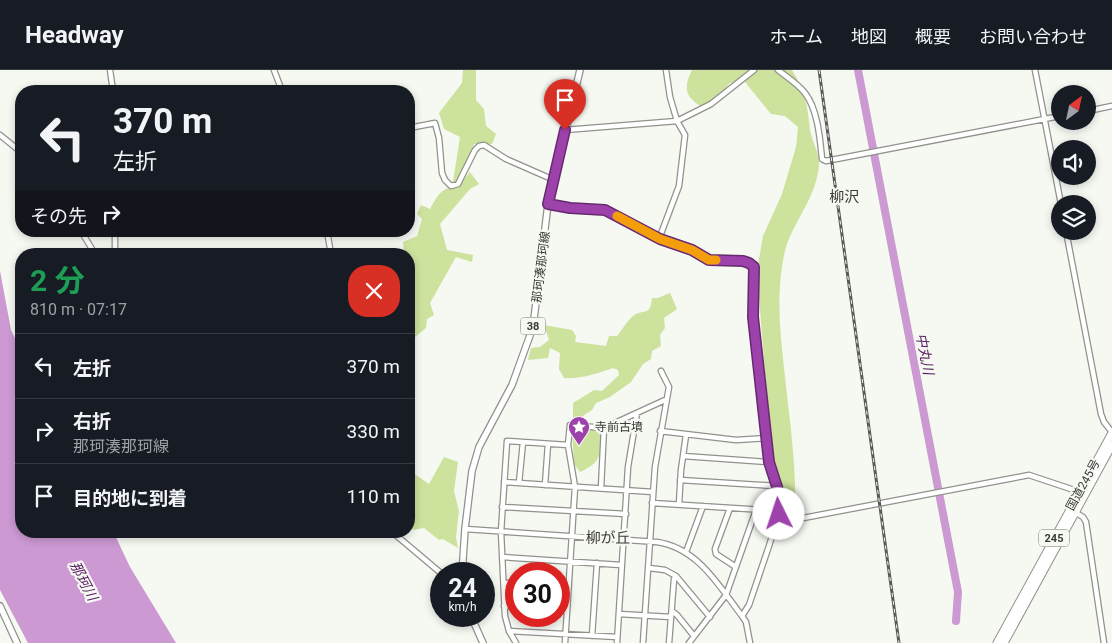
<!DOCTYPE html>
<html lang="ja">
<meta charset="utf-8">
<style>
:root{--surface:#171b24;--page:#20242c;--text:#f1f3f6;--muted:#9ea1a6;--line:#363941}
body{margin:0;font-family:Roboto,"Noto Sans JP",sans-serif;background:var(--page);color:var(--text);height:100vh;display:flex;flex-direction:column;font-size:19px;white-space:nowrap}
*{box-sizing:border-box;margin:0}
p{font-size:16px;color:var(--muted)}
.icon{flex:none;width:28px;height:28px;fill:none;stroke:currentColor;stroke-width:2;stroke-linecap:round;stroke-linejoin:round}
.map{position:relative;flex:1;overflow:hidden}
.sheet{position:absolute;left:15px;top:178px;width:400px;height:290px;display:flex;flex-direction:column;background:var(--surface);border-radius:20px;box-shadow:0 2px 8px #0003}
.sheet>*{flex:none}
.guide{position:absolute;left:15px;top:15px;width:400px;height:152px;border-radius:20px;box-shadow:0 2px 8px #0003;background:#171b24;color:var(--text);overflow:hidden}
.needle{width:32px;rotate:33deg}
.buttons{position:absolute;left:1051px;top:15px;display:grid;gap:10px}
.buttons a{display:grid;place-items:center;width:45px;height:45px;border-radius:50%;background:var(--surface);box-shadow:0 2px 8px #0003;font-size:25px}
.speed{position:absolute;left:430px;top:492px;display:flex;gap:10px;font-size:25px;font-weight:700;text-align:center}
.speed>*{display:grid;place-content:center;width:65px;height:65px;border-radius:50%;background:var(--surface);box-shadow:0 2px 8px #0003;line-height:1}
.speed small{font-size:12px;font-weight:400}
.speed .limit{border:8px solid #d22;background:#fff;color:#111}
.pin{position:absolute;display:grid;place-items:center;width:42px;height:42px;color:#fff;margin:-51px -21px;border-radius:50% 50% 50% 0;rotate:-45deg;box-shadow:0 0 5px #0007}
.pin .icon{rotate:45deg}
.me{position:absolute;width:55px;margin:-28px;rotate:356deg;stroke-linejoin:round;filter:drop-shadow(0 0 4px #0008)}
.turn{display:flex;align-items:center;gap:18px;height:105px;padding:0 15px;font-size:22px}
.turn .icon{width:65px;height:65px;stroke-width:2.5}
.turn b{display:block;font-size:35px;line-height:42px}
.then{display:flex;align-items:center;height:48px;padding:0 15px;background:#0003;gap:10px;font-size:19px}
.round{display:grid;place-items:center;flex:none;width:52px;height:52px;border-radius:20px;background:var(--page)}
.summary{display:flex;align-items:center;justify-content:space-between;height:85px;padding:0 15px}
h1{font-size:30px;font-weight:700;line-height:38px;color:#1e9e55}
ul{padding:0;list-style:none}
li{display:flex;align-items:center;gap:15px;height:65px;padding:0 15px;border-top:1px solid var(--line)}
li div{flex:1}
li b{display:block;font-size:19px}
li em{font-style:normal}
header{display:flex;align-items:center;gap:30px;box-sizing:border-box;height:70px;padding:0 25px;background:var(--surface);border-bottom:1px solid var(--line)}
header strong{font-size:24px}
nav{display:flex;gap:28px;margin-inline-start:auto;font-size:18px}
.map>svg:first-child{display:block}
</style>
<header>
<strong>Headway</strong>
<nav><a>ホーム</a><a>地図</a><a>概要</a><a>お問い合わせ</a></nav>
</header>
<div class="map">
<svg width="1112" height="573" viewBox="0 0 1112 573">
<rect width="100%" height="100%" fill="#f6f8f2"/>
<path fill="#cde29d" d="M463,0H476V30L484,39L486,56L496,64L492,74H474L460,107L455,112H453L460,67L444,59L439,43L462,13Z
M692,0H792C805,20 808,38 810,60C812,72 819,82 819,93C818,123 797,147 787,174C783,186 781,202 780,215C778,243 781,270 784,298C789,346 797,396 795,445L783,442V430L773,392L770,368L757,201L763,166L782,124L796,77L798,57L785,46L771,44L745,12L730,13L720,25L702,37C685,27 683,18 692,0Z
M470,102L479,114L470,119L440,154L447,180L473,185L472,192L456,187L430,233L434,245L427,249L426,258L409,272V184H404L403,172L417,166L422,149L417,144L421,135L430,139C437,127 441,116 458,117Z
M670,223L677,239L664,248L665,258L660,265L661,276L652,281L651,289L643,294L631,312L610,327L596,333L592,340L575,351L573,349V333L594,320L602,321L619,305L618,300L613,298C599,303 578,310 564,308L559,299L560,283L550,278L548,288L528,290L531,278L540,277L549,270L544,255L572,260L576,266L575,272L606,276L609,266H617C622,260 627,251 633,246C643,238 650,248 652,228H658Z
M575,358L600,360L602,363C600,385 602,392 580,402L574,394L572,360Z
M444,387L458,392L454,421L459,441L456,467L458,478L443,469L439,470L424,458L413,460L409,452V400L429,414Z"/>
<path fill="#cc99d3" d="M0,201L11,260L21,281V461H113L130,497L176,573H28L0,520Z"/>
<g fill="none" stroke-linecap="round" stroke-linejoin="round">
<path stroke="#cc99d3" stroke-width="8" d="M858,0L958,522L956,551"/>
<g stroke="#90928c" stroke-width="7">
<path id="minor" d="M110,0L113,21
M274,0L282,21
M778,0C787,7 798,14 805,23C818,40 820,69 822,89L826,91L1060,46
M1035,0L1061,134
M1088,41L1112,36
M409,58L435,53L439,68L442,103L445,110L451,116L458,114L475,80L479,76L484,75L506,89L554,110
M565,60L677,51L711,34L754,0
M0,65L21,82
M548,134L570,138L605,140L659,169L692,180L709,190L743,191L749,193L754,197L753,247L766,368L769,392L778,420L780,431L779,444L769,476L749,535L742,546
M81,161L95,184
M115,161V184
M327,161L331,184
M1066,161L1101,344L1104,352L1112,362
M659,169L679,116L685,65L677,51L670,27L666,0
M660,361L736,370L766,368
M683,386L769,392
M680,410L776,416
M504,412L653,422
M519,413L523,372
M545,415L548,374
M601,418L604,358
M652,433L779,441
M679,434L681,400L686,365
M502,437L626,444
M730,438L715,479L716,484L736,497
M1076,443L1083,447L1086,452L1104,573
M798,449L1029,405L1080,422
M465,459L657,472C698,478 719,516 742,546L746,552L750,573
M391,461L442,504
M686,482L703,436
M502,487L621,495
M649,498L665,500L676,506L710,547
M504,513H516
M559,515L568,516
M504,536L516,537
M559,540L567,541
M672,541L677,545L694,566
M619,544L671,547
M509,561L617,567
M592,566L597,493
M516,573L509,561L505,546L501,462L507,371L568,375
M565,573L575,417L568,375L570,355L604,358L665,330
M617,573L628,397L637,343
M643,573L655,397L669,317L661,301
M669,573L674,509L676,506
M689,573L726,525L756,440"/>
</g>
<g stroke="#90928c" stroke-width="8">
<path id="major" d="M462,504L465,459L472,401L479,377L512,315L533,257L548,134L580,0
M0,536L17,573
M471,546L483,573"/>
</g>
<g stroke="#90928c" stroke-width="9">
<path id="highway" d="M997,573L1112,363
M1004,573L1112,375"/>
</g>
<use href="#minor" stroke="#fff" stroke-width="4.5"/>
<use href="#major" stroke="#fff" stroke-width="5.5"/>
<use href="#highway" stroke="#fff" stroke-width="7"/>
<g stroke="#595a57" stroke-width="3">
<path id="rail" d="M819,0L899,573"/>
</g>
<use href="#rail" stroke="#f6f8f2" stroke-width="1" stroke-dasharray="4" stroke-linecap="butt"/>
</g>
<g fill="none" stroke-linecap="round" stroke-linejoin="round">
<g stroke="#662a6f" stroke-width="12">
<path id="route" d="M565,60L548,134L570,138L605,140L660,169L692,180L709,190L743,191L749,193L754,197L753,247L769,392L778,420L779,444"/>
</g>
<use href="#route" stroke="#9d41ab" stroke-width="9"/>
<path stroke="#f59e0b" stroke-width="9" d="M617,146L660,169L692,180L709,190H716"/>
</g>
<defs>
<g id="sight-pin" transform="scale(1.125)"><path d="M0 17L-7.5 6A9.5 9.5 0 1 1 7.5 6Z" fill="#9d41ab" stroke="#f6f8f2"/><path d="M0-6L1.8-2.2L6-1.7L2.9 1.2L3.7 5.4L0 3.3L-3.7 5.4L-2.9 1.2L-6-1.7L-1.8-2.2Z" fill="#fff"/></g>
</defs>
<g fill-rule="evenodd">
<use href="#sight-pin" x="579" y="357"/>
</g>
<g text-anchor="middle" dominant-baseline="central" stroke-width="4.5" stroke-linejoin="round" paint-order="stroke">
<g fill="#f6f8f2" stroke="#727470" stroke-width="1">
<rect x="520.5" y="247.5" width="25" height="17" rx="4"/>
<rect x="1039" y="459.5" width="30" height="17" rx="4"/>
</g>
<g font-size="11" font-weight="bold" fill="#3a3b38">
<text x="533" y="256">38</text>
<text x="1054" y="468">245</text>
</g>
<g font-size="12" fill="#3a3b38" stroke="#f6f8f2">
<text transform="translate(541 197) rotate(-83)">那珂湊那珂線</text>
<text transform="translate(1083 415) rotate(-61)">国道245号</text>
</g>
<g font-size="12" fill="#3a3b38" stroke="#f6f8f2" text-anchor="start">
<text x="595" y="357">寺前古墳</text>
</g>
<g font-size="14" font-style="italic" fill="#5e2167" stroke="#f6f8f2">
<text transform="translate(925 284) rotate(79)">中丸川</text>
<text transform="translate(84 511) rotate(62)">那珂川</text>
</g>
<g font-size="15" fill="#3a3b38" stroke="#f6f8f2">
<text x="844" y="127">柳沢</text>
<text x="608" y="468">柳が丘</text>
</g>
</g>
</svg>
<div class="buttons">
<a><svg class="needle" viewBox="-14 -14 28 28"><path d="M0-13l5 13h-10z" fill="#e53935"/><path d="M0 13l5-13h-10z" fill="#9ea1a6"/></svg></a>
<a><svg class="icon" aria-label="sound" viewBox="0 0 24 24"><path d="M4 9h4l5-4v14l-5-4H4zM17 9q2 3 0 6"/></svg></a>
<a><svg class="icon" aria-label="layers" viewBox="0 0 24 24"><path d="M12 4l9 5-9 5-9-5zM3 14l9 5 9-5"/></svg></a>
</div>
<div class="speed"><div>24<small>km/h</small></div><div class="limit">30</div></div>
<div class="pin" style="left:565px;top:60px;background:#d93025"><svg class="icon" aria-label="arrive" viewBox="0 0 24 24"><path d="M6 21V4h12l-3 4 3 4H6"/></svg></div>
<svg class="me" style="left:779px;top:444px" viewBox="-20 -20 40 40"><circle r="19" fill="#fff"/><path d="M0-13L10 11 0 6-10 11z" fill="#9d41ab"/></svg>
<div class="guide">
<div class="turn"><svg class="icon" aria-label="left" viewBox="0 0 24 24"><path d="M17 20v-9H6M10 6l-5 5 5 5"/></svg><div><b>370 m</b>左折</div></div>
<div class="then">その先<svg class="icon" aria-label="right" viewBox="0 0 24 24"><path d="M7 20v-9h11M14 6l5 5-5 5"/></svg></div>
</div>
<section class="sheet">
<div class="summary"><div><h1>2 分</h1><p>810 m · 07:17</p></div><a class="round" style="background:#d93025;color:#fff"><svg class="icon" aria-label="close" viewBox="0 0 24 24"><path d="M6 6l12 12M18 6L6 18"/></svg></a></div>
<ul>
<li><svg class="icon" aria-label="left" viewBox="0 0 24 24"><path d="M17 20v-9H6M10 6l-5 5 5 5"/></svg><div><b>左折</b></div><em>370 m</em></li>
<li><svg class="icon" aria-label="right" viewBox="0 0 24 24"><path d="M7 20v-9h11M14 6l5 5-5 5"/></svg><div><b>右折</b><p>那珂湊那珂線</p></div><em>330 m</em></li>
<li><svg class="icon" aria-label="arrive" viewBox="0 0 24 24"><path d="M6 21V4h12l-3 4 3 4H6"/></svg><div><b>目的地に到着</b></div><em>110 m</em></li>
</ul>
</section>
</div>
